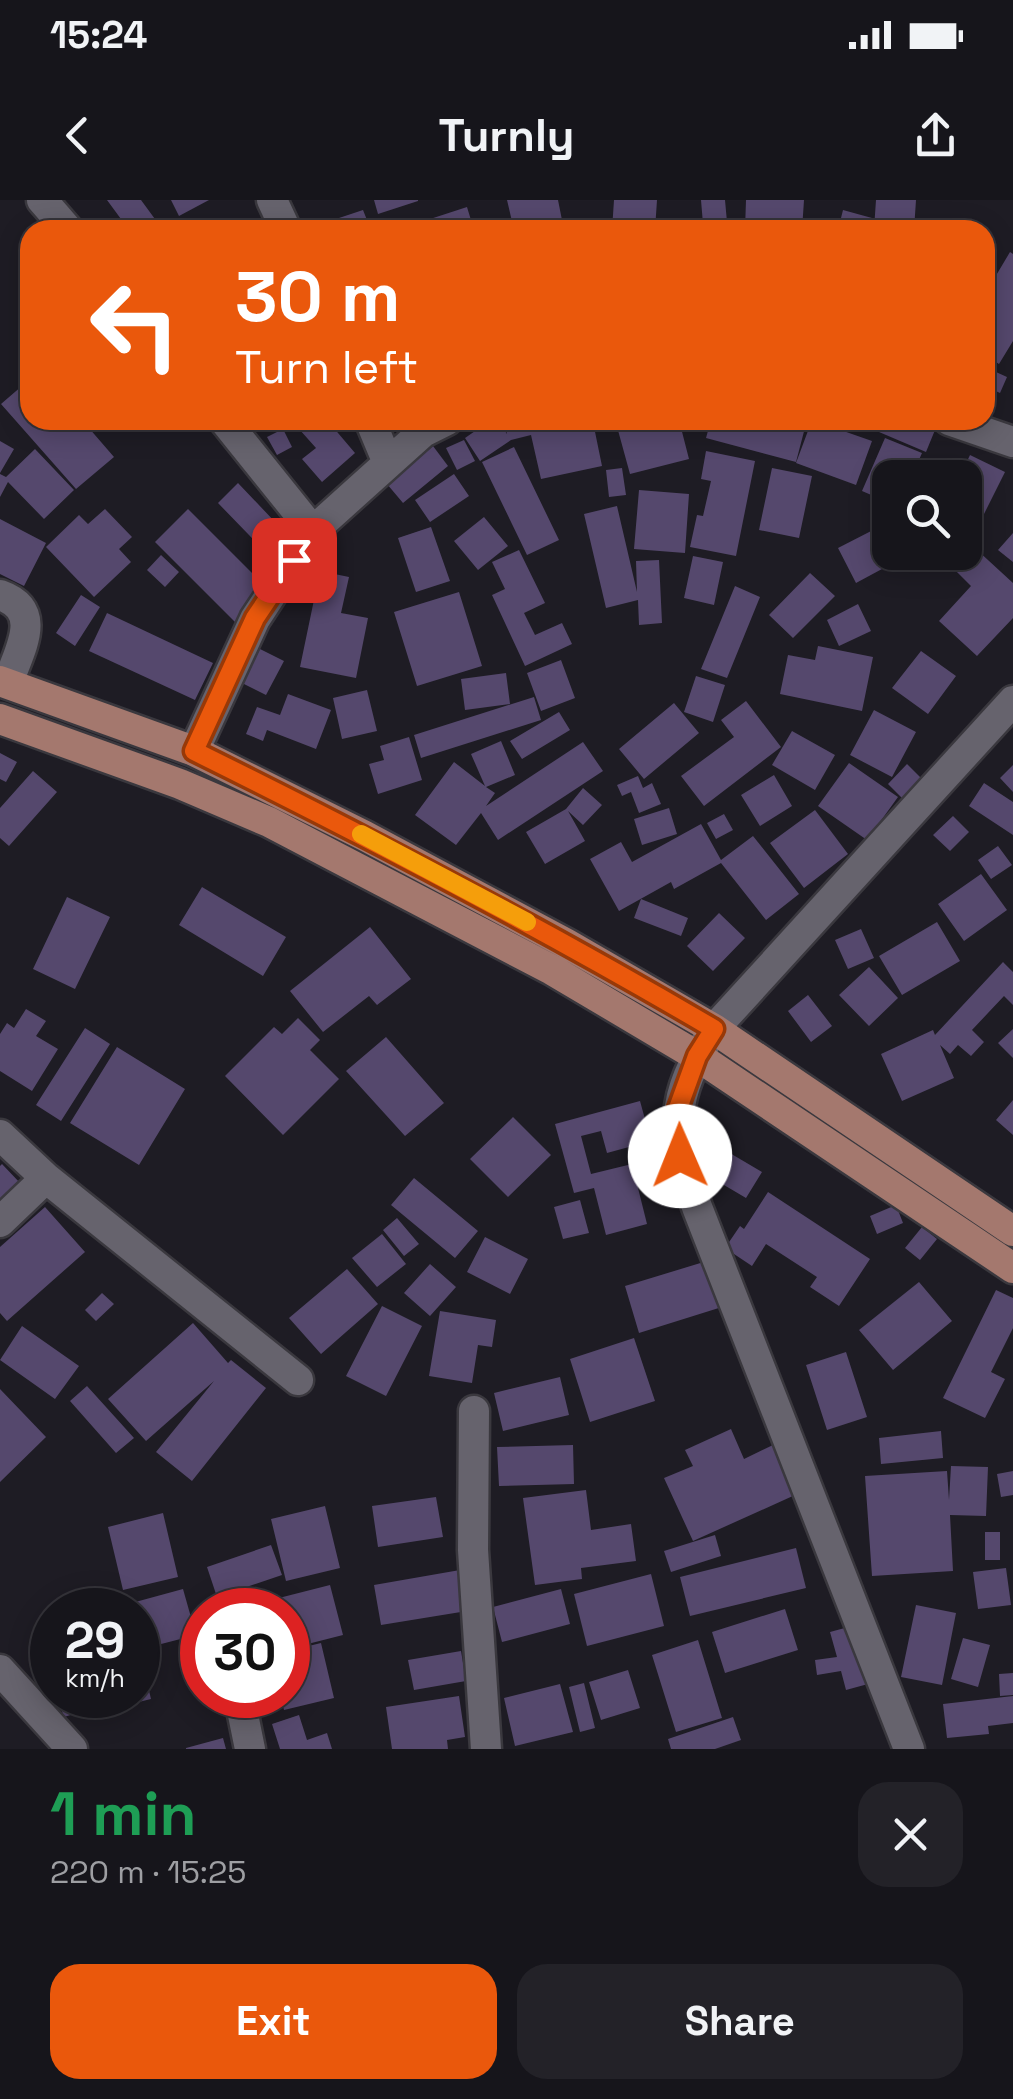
<!DOCTYPE html>
<meta charset="utf-8">
<style>
:root{--surface:#16151b;--page:#232228;--text:#f1f3f6;--muted:#9e9fa3;--line:#35343a;--accent:#ea580c}
body{margin:0;font-family:"Space Grotesk",sans-serif;background:var(--page);color:var(--text);height:100vh;display:flex;flex-direction:column;font-size:38px;white-space:nowrap}
*{box-sizing:border-box;margin:0}
p{font-size:32px;color:var(--muted)}
.icon{flex:none;width:55px;height:55px;fill:none;stroke:currentColor;stroke-width:2;stroke-linecap:round;stroke-linejoin:round}
.map{position:relative;height:1549px;overflow:hidden}
.side{display:flex;flex-direction:column;background:var(--surface);flex:1}
.side>*{flex:none}
.top-card{position:absolute;left:20px;top:20px;width:975px;height:210px;border-radius:30px;box-shadow:0 5px 25px #0003,0 0 0 2px var(--line);background:#ea580c;color:#fff;overflow:hidden}
.fabs{position:absolute;left:872px;top:260px;display:grid;gap:20px}
.fabs a{display:grid;place-items:center;width:110px;height:110px;border-radius:20px;background:var(--surface);box-shadow:0 5px 25px #0003,0 0 0 2px var(--line);font-size:50px}
.speed{position:absolute;left:30px;top:1388px;display:flex;gap:20px;font-size:50px;font-weight:700;text-align:center}
.speed>*{display:grid;place-content:center;width:130px;height:130px;border-radius:50%;background:var(--surface);box-shadow:0 5px 25px #0003,0 0 0 2px var(--line);line-height:1}
.speed small{font-size:25px;font-weight:400}
.speed .limit{border:15px solid #d22;background:#fff;color:#111}
.pin{position:absolute;display:grid;place-items:center;width:85px;height:85px;color:#fff;margin:-42px;border-radius:20px;box-shadow:0 5px 15px #0006}
.me{position:absolute;width:110px;margin:-55px;rotate:359deg;stroke-linejoin:round;filter:drop-shadow(0 0 8px #0008)}
.turn{display:flex;align-items:center;gap:35px;height:210px;padding:0 50px;font-size:45px}
.turn .icon{width:130px;height:130px;stroke-width:2.5}
.turn b{display:block;font-size:70px;line-height:85px}
.round{display:grid;place-items:center;flex:none;width:105px;height:105px;border-radius:30px;background:var(--page)}
.summary{display:flex;align-items:center;justify-content:space-between;height:170px;padding:0 50px}
h1{font-size:60px;font-weight:800;line-height:75px;color:#1e9e55}
.button{display:flex;gap:20px;margin-top:auto;padding:20px 50px}
.button a{flex:1;height:115px;border-radius:30px;background:var(--accent);color:#fff;font-size:40px;font-weight:800;line-height:115px;text-align:center}
.button a+a{background:var(--page);color:var(--text)}
.status{display:flex;justify-content:space-between;align-items:center;height:70px;padding:0 50px;background:var(--surface);direction:ltr}
.status svg{height:28px;fill:currentColor}
header{display:flex;justify-content:space-between;align-items:center;height:130px;padding:0 50px;background:var(--surface);font-size:45px;font-weight:800}
.map>svg:first-child{display:block}
</style>
<div class="status"><b>15:24</b><svg viewBox="0 0 49 12"><path d="M0 12V9h3v3zM5 12V6h3v6zM10 12V3h3v9zM15 12V0h3v12zM26 1h20v11H26zM47 4h2v5h-2z"/></svg></div>
<header><svg class="icon" aria-label="back" viewBox="0 0 24 24"><path d="M15 5l-7 7 7 7"/></svg>Turnly<svg class="icon" aria-label="share" viewBox="0 0 24 24"><path d="M12 15V3M7 8l5-5 5 5M5 13v7h14v-7"/></svg></header>
<div class="map">
<svg width="1013" height="1549" viewBox="0 0 1013 1549">
<rect width="100%" height="100%" fill="#1e1c24"/>
<path fill="#55486d" d="M107,0H141L163,30H129Z
M171,0H209L179,16Z
M374,0H418V1L378,14Z
M507,0H558L563,25L543,30H514Z
M614,0H657L655,30H612Z
M701,0H725L727,22L703,24Z
M746,0H804L802,30H745Z
M876,0H916L914,30L874,29Z
M467,7L474,30H426L424,21Z
M363,10L371,30H306V29Z
M843,10L872,18L869,30H838Z
M1010,52L1013,54V141L999,164L985,155V94Z
M985,167L1007,177L1000,193L985,186Z
M30,179V220H82L114,257L76,289L1,204Z
M291,220H327L355,253L322,282L302,259L316,248Z
M491,220H498L507,234L504,220H558L560,229L593,222L602,266L541,279L531,235L511,240L480,261L465,238Z
M627,220H679L689,259L630,274L616,223Z
M711,220H807L796,262L706,238Z
M812,220L872,241L856,285L796,263Z
M884,220H910L935,230L926,252L879,232Z
M283,229L292,247L277,255L267,237Z
M885,238L922,253L911,278H890V303L862,291Z
M464,240L475,261L457,270L446,248Z
M0,241L14,249L0,273Z
M433,246L448,266L403,303L387,284Z
M514,247L559,340L527,355L482,262Z
M35,249L74,290L44,319L8,282L0,297V274L6,277Z
M706,251L755,261L736,356L690,347L697,315L703,316L711,281L701,279Z
M970,255L1005,272L969,344L965,342V278H959Z
M622,268L626,295L609,297L606,270Z
M772,268L812,276L799,338L759,330Z
M454,274L469,296L430,322L415,300Z
M238,283L296,344L276,363L218,303Z
M639,290L689,294L685,353L634,349Z
M617,306L637,392L636,361L659,360L662,423L639,425L638,400L606,408L584,314Z
M105,309L132,337L119,349L131,362L94,397L46,347L79,315L88,324Z
M188,309L269,390L236,423L155,342Z
M484,317L508,346L478,370L454,341Z
M0,319L46,343L24,386L0,374Z
M431,327L450,381L416,392L398,338Z
M877,328L895,362L856,383L838,348Z
M1013,333V362L998,350Z
M976,349L1013,383V418L977,456L939,421L971,386L956,371Z
M519,350L545,403L524,413L535,435L562,423L572,444L525,466L492,395L505,389L492,362Z
M161,355L179,372L165,387L147,370Z
M693,356L723,362L714,405L684,398Z
M320,371L349,377L341,413L368,418L356,478L300,467Z
M810,373L835,396L793,438L769,415Z
M735,386L760,397L727,478L701,469Z
M459,392L482,466L417,486L394,412Z
M81,395L100,407L75,446L56,433Z
M858,404L871,431L839,446L827,420Z
M107,413L213,463L195,500L89,451Z
M818,446L873,457L862,511L780,494L788,455L815,460Z
M260,449L284,461L266,495L242,483Z
M921,451L956,476L928,514L892,488Z
M561,460L575,498L541,511L527,473Z
M506,473L510,504L465,510L461,479Z
M696,476L725,485L713,522L684,512Z
M367,490L377,531L342,539L333,498Z
M288,494L331,510L316,549L267,530L263,541L246,534L257,507L280,515Z
M534,497L541,520L421,558L414,535Z
M746,501L781,547L704,606L681,576L734,537L721,520Z
M674,503L699,533L644,579L619,549Z
M874,510L916,532L892,577L850,555Z
M559,512L570,530L522,559L510,541Z
M792,531L835,555L815,590L772,565Z
M409,537L422,580L378,594L369,564L384,560L380,546Z
M501,541L515,575L486,587L495,593L486,606L583,542L603,571L498,640L481,613L456,645L415,615L454,562L485,586L471,554Z
M0,553L17,562L6,582L0,579Z
M849,563L898,597L867,640L818,606Z
M907,564L923,580L903,599L888,584Z
M1013,565V592L1000,578Z
M33,571L57,592L9,646L0,638V608Z
M774,575L792,606L760,626L741,595Z
M638,576L643,588L652,583L661,604L639,613L631,592L622,596L617,585Z
M984,583L1013,602V635L969,606Z
M583,588L602,605L583,625L568,611L585,641L545,664L526,632L566,609Z
M669,608L677,634L642,645L634,619Z
M815,610L848,654L804,688L770,643Z
M724,614L733,630L716,639L707,623Z
M953,616L969,632L950,651L933,635Z
M701,624L721,660L753,636L799,694L766,720L721,663L674,689L671,682L619,711L590,659L621,642L632,662Z
M998,646L1012,665L991,679L978,660Z
M981,674L1007,710L964,741L938,704Z
M202,687L286,737L263,776L179,725Z
M67,697L110,717L75,789L33,769Z
M641,699L688,718L681,736L634,718Z
M719,713L745,738L713,771L687,746Z
M937,722L960,761L902,795L879,756Z
M370,727L411,779L377,805L369,796L323,832L290,791Z
M861,729L874,758L848,769L835,740Z
M1003,762L1013,772V805L1004,796L972,830L984,842L971,856L958,845L950,854L940,845L954,878L902,901L881,854L933,830L935,835Z
M869,767L898,798L869,826L839,795Z
M808,795L832,826L811,842L788,811Z
M26,809L46,821L36,836L58,849L32,891L0,871V834L7,823L14,828Z
M298,818L320,840L310,850L339,879L283,935L225,876L274,827L282,834Z
M85,828L110,844L61,921L36,905Z
M1013,829V858L998,843Z
M386,837L444,903L405,936L346,871Z
M117,847L185,889L139,965L70,923Z
M1013,900V935L996,920Z
M640,901L651,941L607,953L601,931L581,936L591,974L632,964L647,1024L606,1035L594,988L574,993L555,924Z
M513,917L551,955L508,997L470,959Z
M723,949L762,972L746,998L707,975Z
M2,964L21,984L0,1004V966Z
M414,978L478,1031L455,1058L391,1005Z
M768,992L870,1059L839,1106L810,1087L817,1077L766,1044L752,1066L725,1048L740,1026L744,1029Z
M580,1000L589,1033L563,1039L554,1007Z
M896,1005L903,1023L877,1034L870,1016Z
M45,1007L85,1052L7,1121L0,1113V1047Z
M397,1018L419,1044L404,1056L383,1030Z
M922,1027L937,1039L920,1060L905,1048Z
M382,1034L406,1064L377,1087L352,1058Z
M485,1037L528,1059L510,1094L467,1072Z
M707,1061L722,1107L639,1133L625,1086Z
M430,1064L456,1087L430,1116L404,1093Z
M347,1069L378,1104L321,1154L289,1118Z
M919,1082L952,1121L893,1170L859,1130Z
M996,1090L1013,1098V1128L991,1172L1005,1179L985,1218L943,1198Z
M102,1093L114,1104L96,1121L85,1110Z
M382,1106L422,1126L386,1196L346,1176Z
M440,1111L496,1120L492,1147L478,1145L472,1183L429,1176Z
M193,1123L228,1163L231,1160L266,1188L192,1281L156,1252L214,1181L146,1241L108,1199Z
M22,1126L79,1166L55,1199L0,1160Z
M634,1138L655,1201L590,1222L570,1159Z
M846,1152L867,1217L827,1230L806,1165Z
M560,1177L569,1215L503,1231L494,1193Z
M87,1186L134,1238L116,1253L70,1201Z
M0,1189L46,1237L0,1282Z
M731,1229L744,1259L773,1245L795,1295L693,1341L664,1278L693,1266L685,1250Z
M941,1231L943,1258L881,1264L879,1238Z
M573,1245L574,1284L499,1286L497,1247Z
M951,1266L988,1267L986,1316L950,1315L953,1371L872,1376L865,1276L947,1271L949,1300Z
M1013,1271V1295L1001,1297L997,1274Z
M586,1290L591,1330L631,1324L636,1361L581,1368L582,1379L535,1385L523,1298Z
M436,1297L443,1337L378,1347L372,1306Z
M325,1306L340,1368L286,1381L271,1319Z
M163,1313L178,1377L123,1390L108,1327Z
M985,1332H1000V1360H985Z
M715,1335L721,1356L671,1372L664,1351Z
M271,1345L282,1375L217,1397L207,1367Z
M796,1348L806,1388L690,1416L680,1377Z
M1006,1368L1011,1405L978,1409L973,1372Z
M460,1370L467,1411L381,1425L374,1385Z
M651,1374L664,1426L587,1446L574,1394Z
M330,1385L343,1435L288,1449V1410H278L275,1399Z
M183,1389L196,1435L138,1450V1410H106Z
M561,1389L570,1424L502,1442L493,1407Z
M259,1393L265,1410H223L221,1406Z
M916,1405L956,1413L942,1485L901,1477Z
M785,1409L798,1450L725,1473L712,1432Z
M852,1426L868,1484L846,1490L841,1471L817,1475L815,1460L837,1457L830,1432Z
M963,1438L990,1445L978,1487L951,1479Z
M698,1440L722,1518L676,1532L652,1455Z
M321,1443L334,1498L284,1510L280,1495H288V1451Z
M461,1451L466,1481L414,1490L408,1460Z
M141,1457L151,1499L98,1512L94,1495H138V1458Z
M628,1470L640,1508L601,1520L589,1482Z
M1013,1473V1495L1000,1496L999,1474Z
M584,1483L595,1528L580,1532L569,1487Z
M560,1484L573,1532L515,1546L504,1498Z
M56,1495H82L87,1510L64,1517Z
M459,1496L465,1537L447,1540L448,1549H392L386,1507Z
M1013,1496V1523L988,1526L989,1534L947,1538L943,1504Z
M299,1515L307,1540L327,1533L332,1549H280L272,1524Z
M733,1517L741,1540L715,1549H671L668,1539Z
M223,1538L226,1549H186V1548Z"/>
<g fill="none" stroke-linecap="round" stroke-linejoin="round">
<g stroke="#3a383e" stroke-width="35">
<path id="minor" d="M42,0L68,30
M272,0L286,30
M224,220L313,331
M370,220L388,263
M949,220L1013,242
M0,395C45,411 19,450 8,483
M194,551L255,419L313,331L423,232L447,220
M0,935L46,978
M0,1022L46,978L298,1180
M474,1211L473,1350L486,1549
M0,1470L72,1549
M239,1495L250,1549
M909,1549L697,1007C671,931 669,899 714,829L1013,501"/>
</g>
<g stroke="#3a383e" stroke-width="35">
<path id="major" d="M0,481L194,551L365,636L567,744L714,829L1013,1031
M0,519L180,584L269,622L552,770L697,856L1013,1068"/>
</g>
<use href="#minor" stroke="#66636d" stroke-width="30"/>
<use href="#major" stroke="#a4786e" stroke-width="30"/>
</g>
<g fill="none" stroke-linecap="round" stroke-linejoin="round">
<g stroke="#983908" stroke-width="25">
<path id="route" d="M294,360L255,418L194,551C370,638 544,729 714,829L697,856L677,911L680,956"/>
</g>
<use href="#route" stroke="#ea580c" stroke-width="18"/>
<path stroke="#f59e0b" stroke-width="18" d="M361,634L527,722"/>
</g>
</svg>
<div class="fabs">
<a><svg class="icon" aria-label="search" viewBox="0 0 24 24"><circle cx="10" cy="10" r="6"/><path d="M15 15l6 6"/></svg></a>
</div>
<div class="speed"><div>29<small>km/h</small></div><div class="limit">30</div></div>
<div class="pin" style="left:294px;top:360px;background:#d93025"><svg class="icon" aria-label="arrive" viewBox="0 0 24 24"><path d="M6 21V4h12l-3 4 3 4H6"/></svg></div>
<svg class="me" style="left:680px;top:956px" viewBox="-20 -20 40 40"><circle r="19" fill="#fff"/><path d="M0-13L10 11 0 6-10 11z" fill="#ea580c"/></svg>
<div class="top-card">
<div class="turn"><svg class="icon" aria-label="left" viewBox="0 0 24 24"><path d="M17 20v-9H6M10 6l-5 5 5 5"/></svg><div><b>30 m</b>Turn left</div></div>
</div>
</div>
<section class="side">
<div class="summary"><div><h1>1 min</h1><p>220 m · 15:25</p></div><a class="round"><svg class="icon" aria-label="close" viewBox="0 0 24 24"><path d="M6 6l12 12M18 6L6 18"/></svg></a></div>
<div class="button"><a>Exit</a><a>Share</a></div>
</section>
